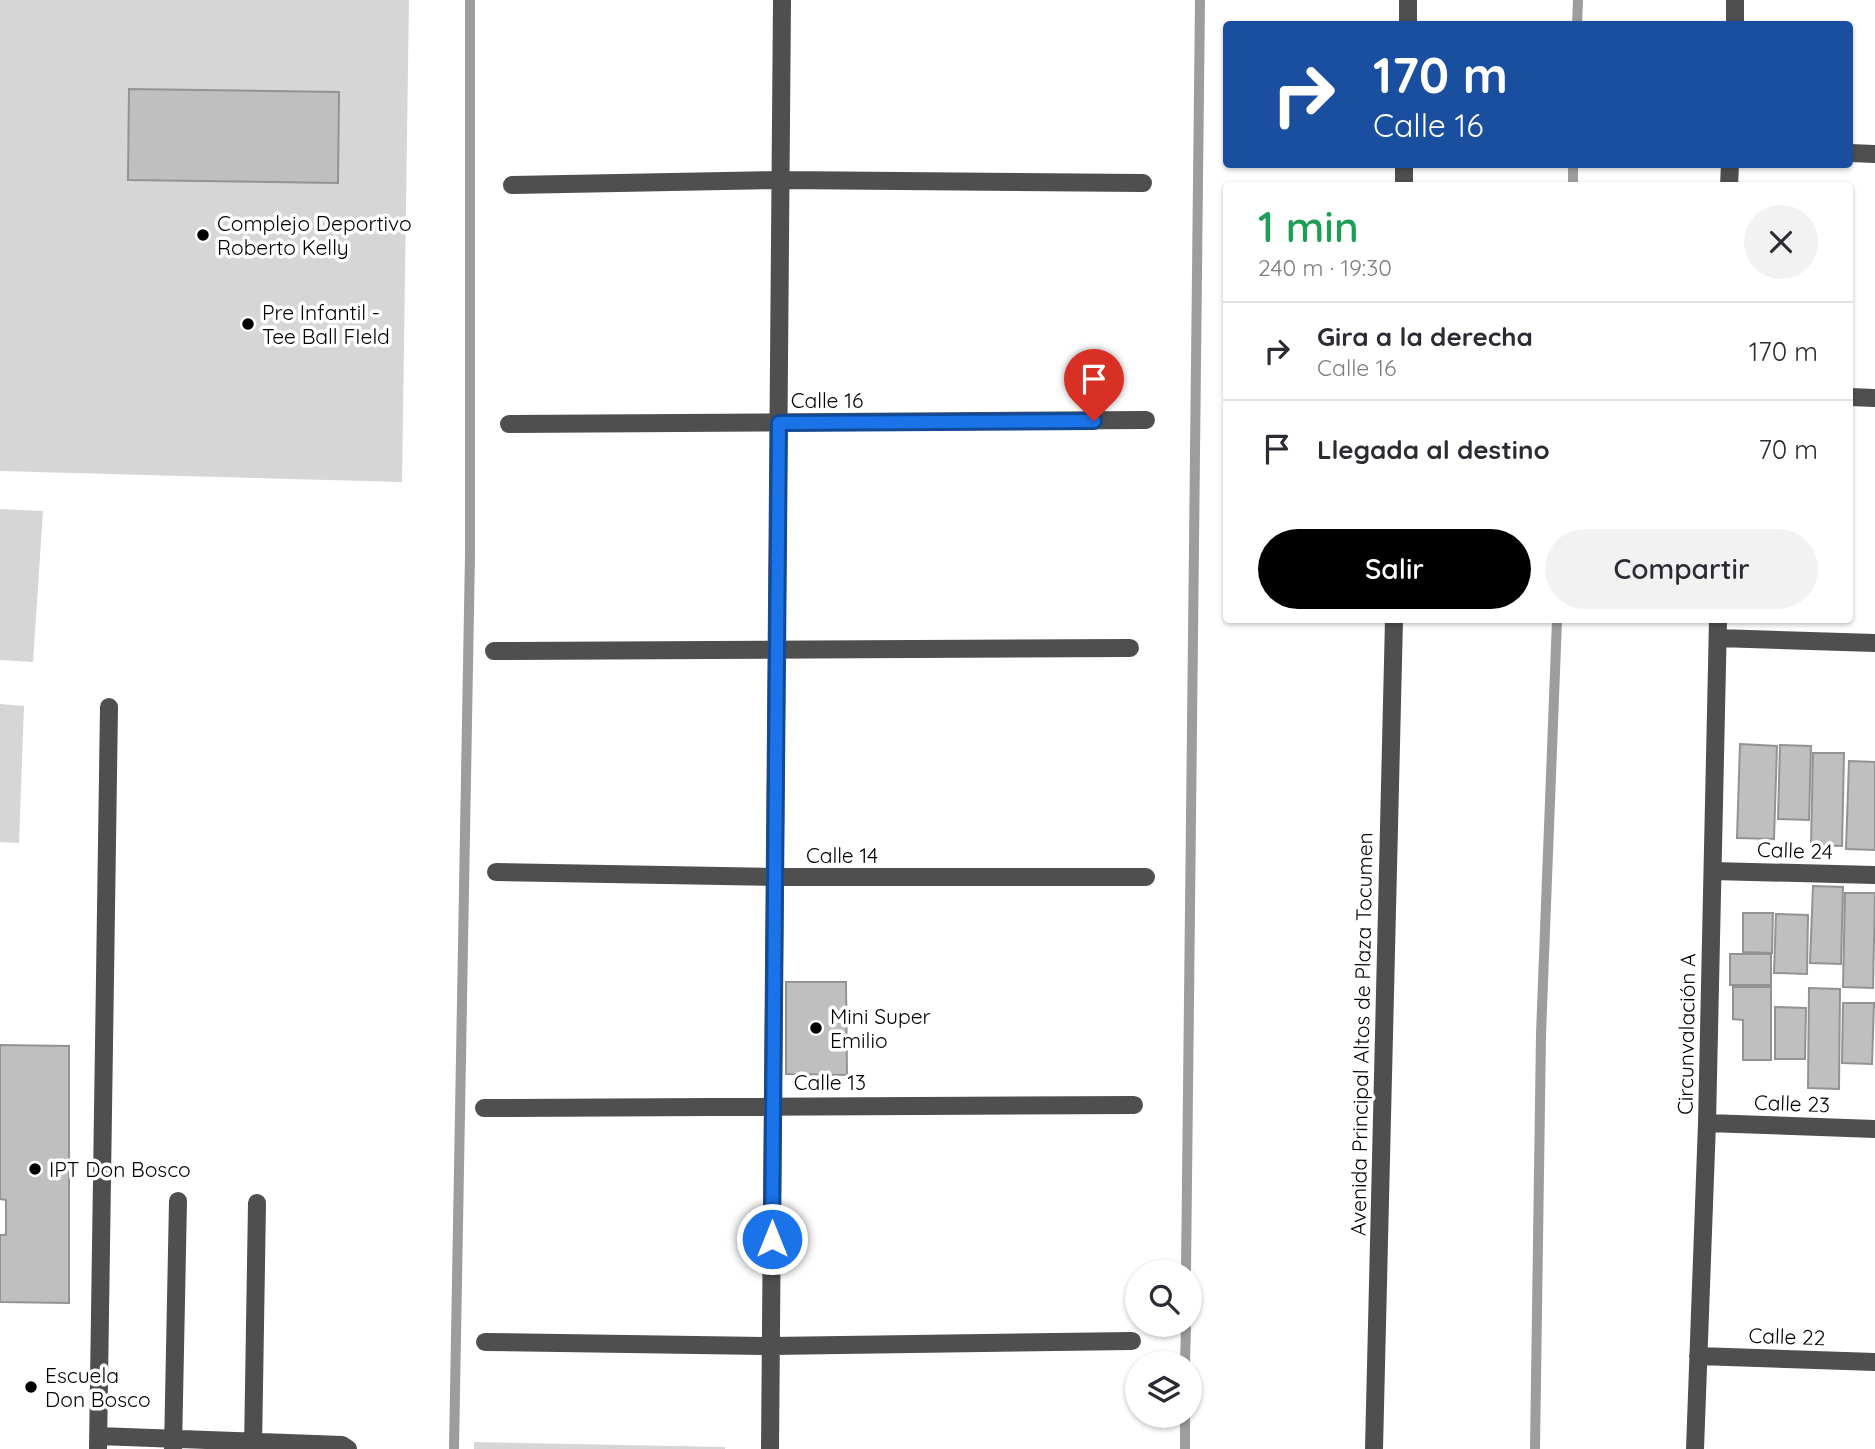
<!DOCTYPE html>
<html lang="es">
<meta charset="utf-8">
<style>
:root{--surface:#fff;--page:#f2f2f3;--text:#2b2b33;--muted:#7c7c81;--line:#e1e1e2;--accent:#000}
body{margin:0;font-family:Quicksand,sans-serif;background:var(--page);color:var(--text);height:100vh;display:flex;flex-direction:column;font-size:26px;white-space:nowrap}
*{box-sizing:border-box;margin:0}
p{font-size:23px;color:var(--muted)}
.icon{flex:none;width:38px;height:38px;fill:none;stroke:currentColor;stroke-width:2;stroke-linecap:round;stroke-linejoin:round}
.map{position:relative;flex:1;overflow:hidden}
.panel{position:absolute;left:1223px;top:182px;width:630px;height:441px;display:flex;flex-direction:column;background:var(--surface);border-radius:7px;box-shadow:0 2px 5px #0004}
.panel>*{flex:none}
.guide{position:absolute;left:1223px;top:21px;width:630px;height:147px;border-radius:7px;box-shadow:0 2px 5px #0004;background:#1a4fa0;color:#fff;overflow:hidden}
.controls{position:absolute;left:1125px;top:1260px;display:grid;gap:14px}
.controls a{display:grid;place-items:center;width:77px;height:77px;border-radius:50%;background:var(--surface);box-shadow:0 2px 5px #0004;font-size:35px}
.pin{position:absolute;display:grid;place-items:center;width:60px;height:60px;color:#fff;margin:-72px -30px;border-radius:50% 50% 50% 0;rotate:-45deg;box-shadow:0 0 7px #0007}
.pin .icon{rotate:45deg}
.me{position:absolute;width:77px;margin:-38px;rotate:0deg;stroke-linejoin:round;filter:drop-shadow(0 0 5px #0008)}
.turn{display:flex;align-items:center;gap:24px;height:147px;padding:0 35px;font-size:32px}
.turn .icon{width:91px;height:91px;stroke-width:2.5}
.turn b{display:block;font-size:49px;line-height:60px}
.round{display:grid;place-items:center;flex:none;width:74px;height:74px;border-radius:37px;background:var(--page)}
.summary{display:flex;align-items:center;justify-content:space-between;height:119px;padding:0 35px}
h1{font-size:42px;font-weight:600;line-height:52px;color:#1e9e55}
.button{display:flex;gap:14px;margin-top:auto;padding:14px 35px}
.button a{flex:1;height:80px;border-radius:42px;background:var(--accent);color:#fff;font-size:28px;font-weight:600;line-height:80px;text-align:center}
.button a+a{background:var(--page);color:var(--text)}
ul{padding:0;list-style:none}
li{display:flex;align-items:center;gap:21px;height:98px;padding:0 35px;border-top:2px solid var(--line)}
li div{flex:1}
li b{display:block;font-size:26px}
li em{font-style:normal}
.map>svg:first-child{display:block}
</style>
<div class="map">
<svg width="1875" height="1449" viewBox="0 0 1875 1449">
<rect width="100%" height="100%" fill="#fff"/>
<path fill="#d6d6d6" d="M0,0H409L402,482L0,471Z
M0,509L43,511L33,662L0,660Z
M0,704L24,706L19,843L0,842Z
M474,1442L725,1447V1449H474Z"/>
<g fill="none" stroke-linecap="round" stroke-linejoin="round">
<path stroke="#9d9d9d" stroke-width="10" d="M1577,24L1578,0
M1573,186V164
M1186,1272L1200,0
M1185,1363L1186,1325
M454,1449L470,554V0
M1185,1449V1416
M1535,1449L1541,1034L1557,620"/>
</g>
<path fill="#bfbfbf" stroke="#939393" stroke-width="2" d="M129,89L339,92L338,183L128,180Z
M1740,744L1777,746L1774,839L1737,838Z
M1780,745L1811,746L1809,820L1778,819Z
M1813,753H1844L1842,846L1811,845Z
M1849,761L1875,762V850L1846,849Z
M1813,886L1843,887L1841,964L1810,963Z
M1845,893H1875L1873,988L1843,987Z
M1743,913H1773L1772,953L1743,952Z
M1776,914L1808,915L1807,974L1774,973Z
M1730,954H1771V985H1730Z
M786,982H846L847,1075L786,1074Z
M1733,987H1771V1060H1743V1020L1733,1019Z
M1809,988L1840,989L1839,1089L1808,1088Z
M1843,1003H1874L1872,1064L1842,1063Z
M1775,1007L1806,1008L1805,1059H1775Z
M0,1045L69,1046V1303L0,1302V1235H6V1200L0,1199Z"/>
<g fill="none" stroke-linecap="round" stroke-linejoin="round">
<path stroke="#4f4f4f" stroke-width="18" d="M1408,24V0
M1735,24V0
M1850,153L1875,154
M512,185L781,180L1143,183
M1404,186V164
M1729,186L1730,164
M1850,397L1875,398
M509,424L1146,420
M1718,638L1875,643
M494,651L1130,648
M1713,871L1875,875
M496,872L774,877H1146
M484,1108L1134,1105
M1707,1123L1875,1129
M485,1342L771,1346L1132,1341
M1698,1356L1875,1362
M98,1436L342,1445L348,1449
M98,1449L109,707
M173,1449L178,1201
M253,1449L257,1203
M770,1449L782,0
M1374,1449L1394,620
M1695,1449L1707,1123L1718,620"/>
</g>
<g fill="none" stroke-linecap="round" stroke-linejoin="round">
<g stroke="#114b97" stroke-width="18">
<path id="route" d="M772,1239L779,423L1094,421"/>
</g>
<use href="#route" stroke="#1a73e8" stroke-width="12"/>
</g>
<g fill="#000" stroke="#fff" stroke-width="2.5">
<circle cx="203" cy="235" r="7"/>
<circle cx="248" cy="324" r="7"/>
<circle cx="816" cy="1028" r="7"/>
<circle cx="35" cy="1169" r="7"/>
<circle cx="31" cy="1387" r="7"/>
</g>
<g text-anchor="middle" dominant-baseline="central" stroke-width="7" stroke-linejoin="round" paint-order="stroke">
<g font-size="21" fill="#000" stroke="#fff" text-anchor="start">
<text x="217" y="223">Complejo Deportivo<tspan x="217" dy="24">Roberto Kelly</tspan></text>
<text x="262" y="312">Pre Infantil -<tspan x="262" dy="24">Tee Ball FIeld</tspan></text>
<text x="830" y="1016">Mini Super<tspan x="830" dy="24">Emilio</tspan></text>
<text x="49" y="1169">IPT Don Bosco</text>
<text x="45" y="1375">Escuela<tspan x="45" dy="24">Don Bosco</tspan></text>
</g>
<g font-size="21" fill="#000" stroke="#fff">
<text x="827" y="400">Calle 16</text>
<text transform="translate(1795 850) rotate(2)">Calle 24</text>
<text x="842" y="855">Calle 14</text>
<text transform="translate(1361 1034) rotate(-89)">Avenida Principal Altos de Plaza Tocumen</text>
<text transform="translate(1686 1034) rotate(-89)">Circunvalación A</text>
<text x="830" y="1082">Calle 13</text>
<text transform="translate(1792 1103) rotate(2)">Calle 23</text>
<text transform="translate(1787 1336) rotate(2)">Calle 22</text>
</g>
</g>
</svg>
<div class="controls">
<a><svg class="icon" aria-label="search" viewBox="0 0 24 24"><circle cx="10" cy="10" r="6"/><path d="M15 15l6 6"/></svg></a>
<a><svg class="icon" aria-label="layers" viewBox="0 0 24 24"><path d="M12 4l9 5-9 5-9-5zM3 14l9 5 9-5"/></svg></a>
</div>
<div class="pin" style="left:1094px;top:421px;background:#d93025"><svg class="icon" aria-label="arrive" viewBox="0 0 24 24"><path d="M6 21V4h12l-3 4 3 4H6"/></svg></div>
<svg class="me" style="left:772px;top:1239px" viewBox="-20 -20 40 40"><circle r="17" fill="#1a73e8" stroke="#fff" stroke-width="3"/><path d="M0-11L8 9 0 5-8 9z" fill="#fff"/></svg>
<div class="guide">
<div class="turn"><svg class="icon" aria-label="right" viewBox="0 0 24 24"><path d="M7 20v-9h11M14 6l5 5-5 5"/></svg><div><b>170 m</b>Calle 16</div></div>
</div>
<section class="panel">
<div class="summary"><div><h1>1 min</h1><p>240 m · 19:30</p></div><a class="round"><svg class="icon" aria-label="close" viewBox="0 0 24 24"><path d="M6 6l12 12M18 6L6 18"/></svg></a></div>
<ul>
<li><svg class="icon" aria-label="right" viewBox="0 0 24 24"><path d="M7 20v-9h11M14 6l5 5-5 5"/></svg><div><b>Gira a la derecha</b><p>Calle 16</p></div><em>170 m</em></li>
<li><svg class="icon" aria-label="arrive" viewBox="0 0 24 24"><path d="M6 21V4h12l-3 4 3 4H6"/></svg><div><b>Llegada al destino</b></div><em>70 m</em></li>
</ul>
<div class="button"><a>Salir</a><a>Compartir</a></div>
</section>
</div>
